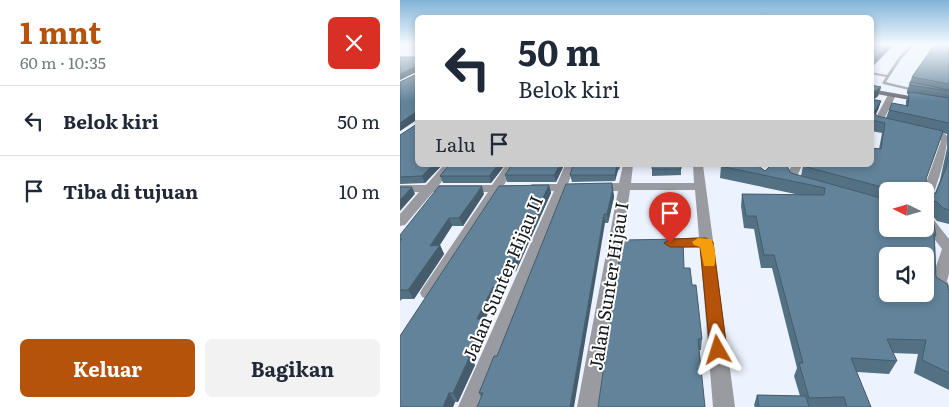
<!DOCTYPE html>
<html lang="id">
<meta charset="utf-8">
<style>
:root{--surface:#fff;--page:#f2f2f3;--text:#1f2937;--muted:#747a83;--line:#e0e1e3;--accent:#b45309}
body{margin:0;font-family:Literata,serif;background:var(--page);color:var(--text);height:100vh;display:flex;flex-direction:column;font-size:19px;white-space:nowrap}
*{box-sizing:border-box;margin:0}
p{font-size:16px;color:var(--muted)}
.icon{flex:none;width:28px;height:28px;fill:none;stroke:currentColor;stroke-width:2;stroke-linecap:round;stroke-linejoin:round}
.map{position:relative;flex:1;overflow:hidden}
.drawer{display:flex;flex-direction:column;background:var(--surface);width:400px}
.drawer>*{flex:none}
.hud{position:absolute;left:15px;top:15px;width:459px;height:152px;border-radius:8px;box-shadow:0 2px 8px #0003;background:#fff;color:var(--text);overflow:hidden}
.needle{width:32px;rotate:275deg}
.controls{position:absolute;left:479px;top:182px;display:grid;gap:10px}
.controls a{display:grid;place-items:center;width:55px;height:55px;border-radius:8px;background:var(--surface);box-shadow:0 2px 8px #0003;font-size:25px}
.pin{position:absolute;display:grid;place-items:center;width:42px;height:42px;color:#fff;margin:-51px -21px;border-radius:50% 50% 50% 0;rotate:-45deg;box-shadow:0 0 5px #0007}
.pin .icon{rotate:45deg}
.me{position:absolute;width:55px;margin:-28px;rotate:354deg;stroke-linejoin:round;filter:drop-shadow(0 0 4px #0008)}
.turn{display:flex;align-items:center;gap:18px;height:105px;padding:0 20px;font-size:22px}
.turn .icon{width:65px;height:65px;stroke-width:2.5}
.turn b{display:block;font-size:35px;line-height:42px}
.then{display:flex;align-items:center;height:48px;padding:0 20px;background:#0003;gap:10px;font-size:19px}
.round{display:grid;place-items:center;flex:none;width:52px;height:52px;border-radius:8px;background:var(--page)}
.summary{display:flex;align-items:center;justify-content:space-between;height:85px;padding:0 20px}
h1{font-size:30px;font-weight:700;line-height:38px;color:var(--accent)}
.primary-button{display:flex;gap:10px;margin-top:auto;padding:10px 20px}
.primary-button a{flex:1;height:58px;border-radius:8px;background:var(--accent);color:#fff;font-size:20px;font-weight:700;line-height:58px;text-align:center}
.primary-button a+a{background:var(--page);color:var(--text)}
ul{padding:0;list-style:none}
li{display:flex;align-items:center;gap:15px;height:70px;padding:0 20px;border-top:1px solid var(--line)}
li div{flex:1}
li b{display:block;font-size:19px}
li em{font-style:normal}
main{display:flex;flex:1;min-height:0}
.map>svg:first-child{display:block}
</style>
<main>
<section class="drawer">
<div class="summary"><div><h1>1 mnt</h1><p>60 m · 10:35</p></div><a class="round" style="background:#d93025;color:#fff"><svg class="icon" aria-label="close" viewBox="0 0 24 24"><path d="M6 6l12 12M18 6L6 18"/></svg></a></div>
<ul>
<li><svg class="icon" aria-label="left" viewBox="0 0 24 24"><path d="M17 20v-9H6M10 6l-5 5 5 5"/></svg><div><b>Belok kiri</b></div><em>50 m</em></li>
<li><svg class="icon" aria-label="arrive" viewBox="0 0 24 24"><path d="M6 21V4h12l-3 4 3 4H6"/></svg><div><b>Tiba di tujuan</b></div><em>10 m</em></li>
</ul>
<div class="primary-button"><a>Keluar</a><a>Bagikan</a></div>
</section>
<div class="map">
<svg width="549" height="407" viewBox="0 0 549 407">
<rect width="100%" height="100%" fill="#ecf3fe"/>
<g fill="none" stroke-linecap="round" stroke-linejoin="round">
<path fill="#9a9ba1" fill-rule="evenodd" d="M512,44H515L501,59L486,82L518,90V92L483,84L482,83L486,77L471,74V72L487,75L499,57Z"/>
<path fill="#9a9ba1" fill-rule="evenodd" d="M489,93L496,95L483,121L493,125L488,128L475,125L473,123Z
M525,130C531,131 544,131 547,136C549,145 535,202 525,205V191H523L541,141L539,138L522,135L520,133Z
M44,165H55L39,185H92L106,165H116L104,185H116L118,188L112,192H100L34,297L28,299L22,297L20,293L22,289L88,192H33L5,225L0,226V214L19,192L0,193V185H26Z
M165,165H175L168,184L219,183L223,165H233L231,183H294L293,165H303L335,407H313L300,247L268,248L263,246L261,243L263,240L299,237L295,190H230L199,407H177L218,191H166L80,407H58L154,191L132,192L126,188L132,184H157Z
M392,165H402L397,177L406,184L404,186C396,189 389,184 385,177Z
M525,214L530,215L549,239V274L547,281L549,285V299L536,293L531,281L542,249L525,227Z"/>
<path fill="#70717a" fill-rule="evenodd" d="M471,89L549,103V107L471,93Z"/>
</g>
<path fill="#547184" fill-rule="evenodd" d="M549,44V224L537,221L531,214L529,213L536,235L535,238L536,277L549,291V390L514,373L518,354L493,353L497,361L489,374L457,372L471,407H355L354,405L357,395L400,396L394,376L397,368L372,268H361L354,229L344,228L341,206L342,194L400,195L320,178L321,165H361L360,167L365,171L371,165H390L388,168L391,173L401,176L403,166L479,149L482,133L471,131V85L481,87L478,96L473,100L481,101L476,114L477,116L486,118L489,110L506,106V101L509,94H507V91L512,77ZM543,133L547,134V148L540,180L535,193L529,194L526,179ZM488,191H525L488,229ZM525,256V294H504V301L490,300L485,291H488Z
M18,56V165H42L25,183L0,184V135L17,124V119L0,131L17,74V71L0,80Z
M49,165H105L91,183H43L40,176Z
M112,165H164L156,182H107L105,175Z
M173,165H221L219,170H218L215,181L172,182L170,175Z
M281,165V175L252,176V169Z
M212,183L214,197L208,223H205L81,397L79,393L97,356Z
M149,185L151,193L116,271L111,273L100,296H96L85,319L90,328L73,362L75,365L58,402H55L53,407H0Z
M84,194L63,226H52L40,245L44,254L14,299H2L0,301V235Z
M284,268L292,285L302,339L301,350H299Z"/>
<path fill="#455c6c" d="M490,44H495L471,68V62Z
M17,66L18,71L0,80V74Z
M481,87L478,96L471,101V94Z
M481,101L478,110L471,122L474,112Z
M16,112L18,119L0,131V123Z
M33,165H42L25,183L22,176Z
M98,165H105L91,183L89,176Z
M160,165H164L156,182L154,175Z
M217,165L218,170L215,181V175Z
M212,183L214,197L208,223L207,214Z
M149,185L151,193L116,271L111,273L100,296L96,287Z
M82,186L84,194L63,226L59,218Z
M12,187L15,194L0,211V200Z
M204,214L205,223L174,407H170Z
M49,218L52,226L37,249L40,245L44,254L14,299L8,290L30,246Z
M488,279V291L474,293L480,280Z
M93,287L96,296L81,328L77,319Z
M86,319L90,328L73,362L75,365L58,402L53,393L67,356Z
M49,393L55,402L53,407H43Z"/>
<path fill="#62839a" stroke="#455c6c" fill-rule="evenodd" d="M471,44H490L471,62Z
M535,44H549V84L512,77Z
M18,56V114L16,112L0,123V82L17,74V66L0,74V57H16Z
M510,82L549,90V91L510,85Z
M471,85L481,87L471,94Z
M509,92L549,98V123L489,110L492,103L508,106Z
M471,99L481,101L474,112L477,116L543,131L526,179L529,194L536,193L546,168L549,152V210L543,208L537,202L531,200L529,202V215L533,220L536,235H534L536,277L547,284L549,291V373L522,360L526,340L487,339L497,361L451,358L471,407H447L444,397L409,398L399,363H403L374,255H364L356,216H346L342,194L424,195L425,188L320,166L321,165H357L365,171L371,165H386L391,173L488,200V229H525V191H493V190L403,166V165H471V148L481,149L485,123L471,120ZM488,256H525V294H511V301L490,300L480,280L488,279Z
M18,115V165H33L22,176L0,177V135L17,124Z
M49,165H98L89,176H40Z
M112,165H160L154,175H105Z
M173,165H217L215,175H170Z
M252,165H281V169H252Z
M212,183V188H213L207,214H204L170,407H77L83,393H79L94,356H97L166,184Z
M149,185L113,262L108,264L96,287H93L77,319H86L67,356H70L53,393H49L43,407H0V336L99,186Z
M39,186H82L59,218H49L30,246L40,245L8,290H0V241L2,239H0V235Z
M0,187H12L0,200Z
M283,239L284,268H290L292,285H296L302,339H298L305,407H198L222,240Z
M357,395L406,396L409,407H359Z"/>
<linearGradient id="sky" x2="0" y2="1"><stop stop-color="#80b3d8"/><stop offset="0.44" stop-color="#f6faff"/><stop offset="1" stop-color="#f6faff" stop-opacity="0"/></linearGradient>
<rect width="549" height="101" fill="url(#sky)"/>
<path fill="#b45309" stroke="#753606" d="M306,238L313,242L327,350L324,355L318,357L312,355L310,350L300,247H270L264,243L270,239Z"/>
<path fill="#f59e0b" d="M298,238L311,239C315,246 317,260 314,266H304L300,247L294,245L292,242Z"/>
<g text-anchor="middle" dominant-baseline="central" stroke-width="4" stroke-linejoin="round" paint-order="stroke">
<g font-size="18" fill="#15181c" stroke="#fff">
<text transform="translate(102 278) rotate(-67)">Jalan Sunter Hijau II</text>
<text transform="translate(208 286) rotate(-81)">Jalan Sunter Hijau I</text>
</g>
</g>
</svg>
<div class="controls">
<a><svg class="needle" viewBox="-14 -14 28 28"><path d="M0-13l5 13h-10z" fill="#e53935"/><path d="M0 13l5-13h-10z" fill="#747a83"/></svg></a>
<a><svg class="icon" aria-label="sound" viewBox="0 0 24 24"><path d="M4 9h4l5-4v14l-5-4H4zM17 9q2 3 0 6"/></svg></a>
</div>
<div class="pin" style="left:270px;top:243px;background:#d93025"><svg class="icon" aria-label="arrive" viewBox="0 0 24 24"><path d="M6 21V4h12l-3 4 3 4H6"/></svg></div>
<svg class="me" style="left:318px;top:350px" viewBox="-20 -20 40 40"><path d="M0-17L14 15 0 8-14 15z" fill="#b45309" stroke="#fff" stroke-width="4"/></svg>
<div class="hud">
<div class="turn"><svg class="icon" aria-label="left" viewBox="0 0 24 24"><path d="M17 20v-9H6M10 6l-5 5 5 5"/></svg><div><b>50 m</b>Belok kiri</div></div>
<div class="then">Lalu<svg class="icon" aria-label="arrive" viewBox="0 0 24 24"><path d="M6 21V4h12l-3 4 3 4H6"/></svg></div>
</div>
</div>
</main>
